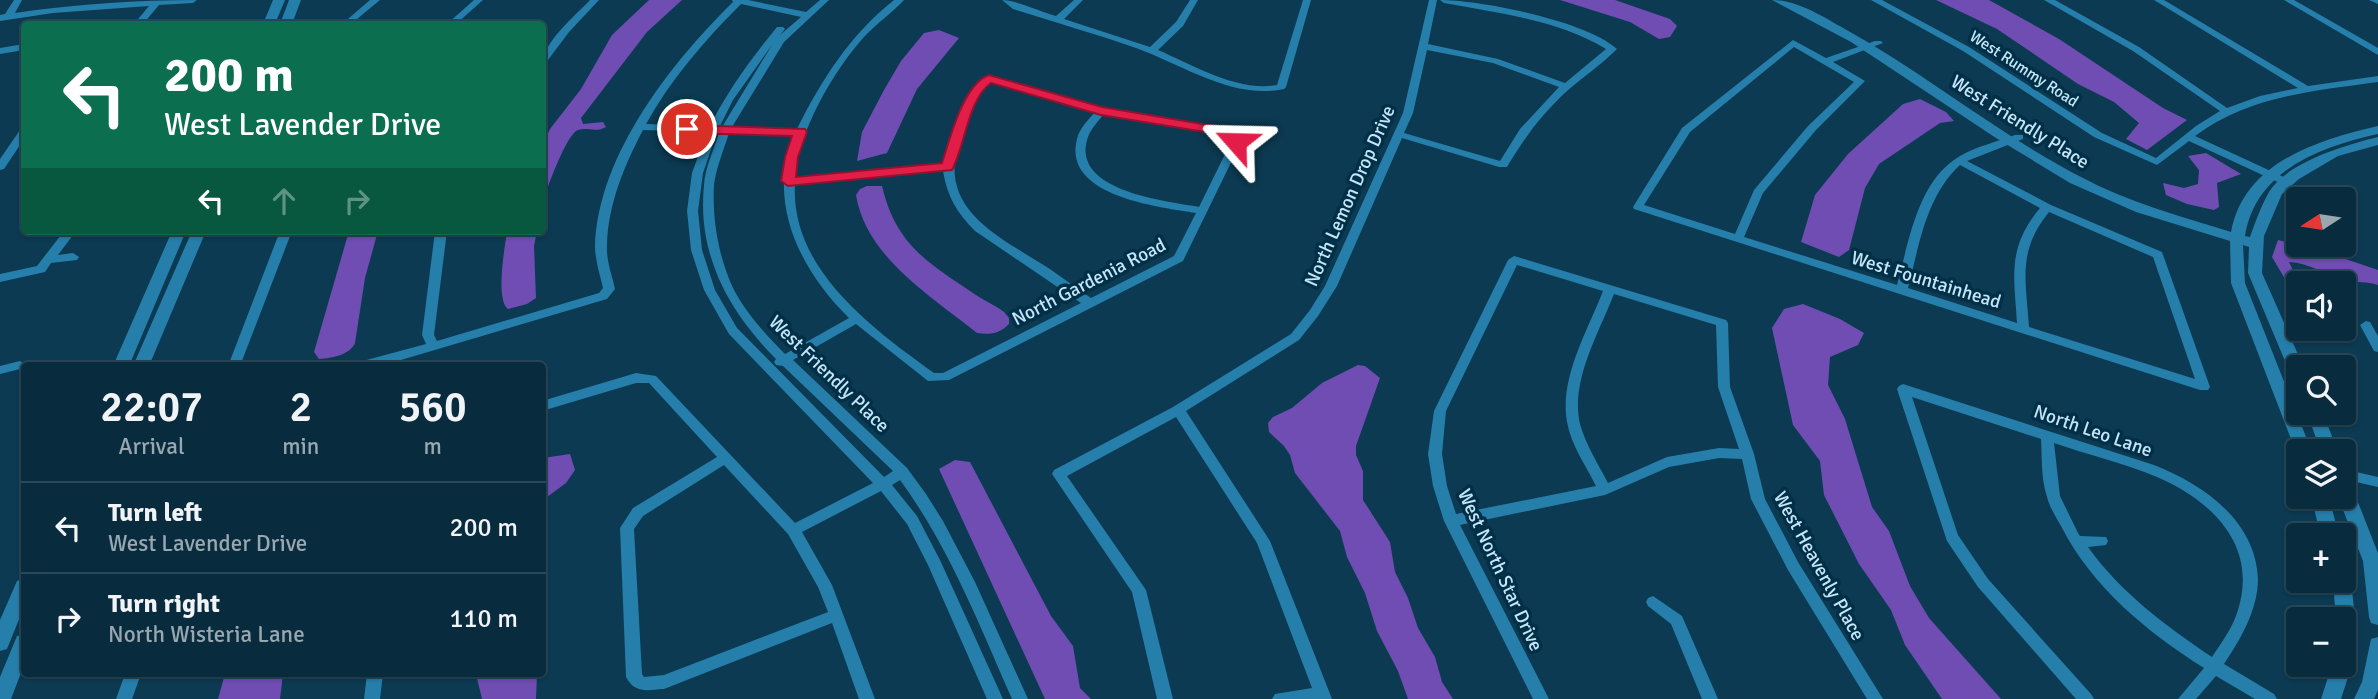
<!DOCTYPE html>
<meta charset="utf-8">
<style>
:root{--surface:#082c3e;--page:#163849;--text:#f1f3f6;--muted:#98a7b0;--line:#294858}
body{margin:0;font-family:Signika,sans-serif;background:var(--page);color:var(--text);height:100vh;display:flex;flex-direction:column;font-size:26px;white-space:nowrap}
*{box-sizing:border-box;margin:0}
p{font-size:23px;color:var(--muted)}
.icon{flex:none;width:38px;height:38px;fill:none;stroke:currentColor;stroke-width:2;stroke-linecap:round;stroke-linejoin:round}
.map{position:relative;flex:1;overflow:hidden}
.side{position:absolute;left:21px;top:362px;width:525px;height:315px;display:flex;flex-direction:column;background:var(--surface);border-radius:7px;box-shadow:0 2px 5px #0004,0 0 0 2px var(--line)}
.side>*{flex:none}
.hud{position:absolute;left:21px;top:21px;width:525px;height:214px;border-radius:7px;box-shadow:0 2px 5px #0004,0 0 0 2px var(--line);background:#0b6e4f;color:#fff;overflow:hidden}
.needle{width:46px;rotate:258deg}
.tools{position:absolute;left:2286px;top:187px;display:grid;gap:14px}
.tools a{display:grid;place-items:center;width:70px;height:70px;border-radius:7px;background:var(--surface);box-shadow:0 2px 5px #0004,0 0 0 2px var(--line);font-size:35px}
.pin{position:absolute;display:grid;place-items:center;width:60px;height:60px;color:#fff;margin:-30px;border:4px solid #fff;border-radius:50%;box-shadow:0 2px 7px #0007}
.me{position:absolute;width:77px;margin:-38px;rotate:295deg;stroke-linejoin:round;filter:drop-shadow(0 0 5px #0008)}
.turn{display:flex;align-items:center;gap:24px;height:147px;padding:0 28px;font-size:32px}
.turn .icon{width:91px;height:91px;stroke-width:2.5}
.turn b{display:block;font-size:49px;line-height:60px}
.lanes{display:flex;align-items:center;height:66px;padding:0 28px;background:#0003;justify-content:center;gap:35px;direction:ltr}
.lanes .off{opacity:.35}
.eta{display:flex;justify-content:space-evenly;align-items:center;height:119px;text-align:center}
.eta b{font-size:42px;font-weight:600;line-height:49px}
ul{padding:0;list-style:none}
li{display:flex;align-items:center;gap:21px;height:91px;padding:0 28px;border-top:2px solid var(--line)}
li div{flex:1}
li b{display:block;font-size:26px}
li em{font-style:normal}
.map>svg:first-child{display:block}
</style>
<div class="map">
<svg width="2378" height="699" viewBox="0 0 2378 699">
<rect width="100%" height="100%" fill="#0b3a52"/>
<path fill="#704db3" d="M649,0H682L647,32L581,118L583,124L603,122L606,127C596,133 588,127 578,130C567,133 547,189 543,201V145L550,129L581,89L612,35Z
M1560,0H1615L1670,19L1677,26L1670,37L1659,39L1630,22Z
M1936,0H1989L2059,39L2163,108L2187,120L2147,150L2126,139L2139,123L2114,102L2078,84L1997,29Z
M939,30L959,38L917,89L887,153L857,161L862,132L884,90L901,61L924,33Z
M1920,99L1946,112L1954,121L1940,123L1879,164L1865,188L1849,250L1839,257L1801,242L1815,195L1848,154L1903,104Z
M2206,153L2241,174L2217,183L2219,207L2214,210L2187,204L2166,195L2163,183L2184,188L2198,184L2199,170L2188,156Z
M867,186H882C896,245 928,263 976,295C985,301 995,305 1004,312L1009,318V324C999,334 990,335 977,333C931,296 866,257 856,195L860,189Z
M349,231H378L365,278L355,343C350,355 332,358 319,359L314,352Z
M507,231H537L534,246L536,298L527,304L508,309C495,299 505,247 507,231Z
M2278,240L2298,245H2319L2316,249L2378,270V285C2367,281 2355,283 2344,280C2325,275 2310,263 2289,262L2299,283L2298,296L2294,294L2272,257Z
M1803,304L1840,319L1864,333L1858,345L1830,357L1828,385L1845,419L1872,507L1889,531L1910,586L1929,618L2001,699H1942L1905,645L1891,610L1859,564L1824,495L1820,461L1793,425L1772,328L1784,309Z
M1358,365L1365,366L1380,378L1356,446V455L1363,471V500L1390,542L1395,572L1408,598L1418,628L1435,657L1442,682L1453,699H1408L1398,671L1377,631L1365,593L1347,557L1340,531L1295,473L1290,455L1284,446L1269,432L1268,423L1273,417L1292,408L1322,383Z
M570,454L575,470L566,483L543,500V458Z
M955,460L970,462L1051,616L1073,646L1080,688L1091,699H1045L939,469Z
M225,674H283L280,699H218Z
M476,674H537L536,699H482Z"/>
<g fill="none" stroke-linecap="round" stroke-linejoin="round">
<path fill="#267eab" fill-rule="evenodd" d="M14,0H22L15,13C76,4 137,0 197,0L193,3L159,5L143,24H134L149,6L53,13L0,21V15L5,14Z
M370,0H380L351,24H342Z
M474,0H483L456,24H447Z
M590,0H599L569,32L545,64L542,65C542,43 575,16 590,0Z
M732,0H748L806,12L820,0H829L784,42L732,127L797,129C822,79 850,35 894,0H904C892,13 877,23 864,37C834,70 798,132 795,177L943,164C945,141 968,85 989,76L1102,108L1227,129L1239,136L1241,142L1183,261L949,380L928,381L856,324L793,360L907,468L926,494L943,521L975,582L1028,699H1012C979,624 949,547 900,480L892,485L917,516L940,560L1003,699H987L928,565L907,524L881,491L802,532L832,585L875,699H859L832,623L664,689C647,690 635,694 626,677L620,528L633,508L717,457L649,383H636L542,411V401L636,373L656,376L795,523L873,483L729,334L704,290L691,250L687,211L692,173L707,132L643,130C624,166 608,205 607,245C606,260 612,275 615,289L607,299L384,365L353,366L359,362L426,344L422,335L435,231H447L434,335L437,341L599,293L603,288C600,275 595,260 595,246C598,155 671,63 733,2ZM741,4L801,17L780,35L785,29L783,27H777C751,59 728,90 710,126L646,124C671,79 705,40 741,4ZM772,45L722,127L720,126L733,100ZM991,82L1095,112C1088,120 1079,129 1077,139C1062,196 1158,207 1196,213L1174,256L1091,298C1073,286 1056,272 1037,261C983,228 933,200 964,128C970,113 978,92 991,82ZM1104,114L1224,135L1229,138L1231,142L1199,207C1165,201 1069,191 1088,137C1091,129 1098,121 1104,114ZM717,132L719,133C714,149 705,168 704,185C697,254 728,311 776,359L774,362L776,365L783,366L893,471L884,477L737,328L715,290L702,250L698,211L703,173ZM729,133L794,135C766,202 800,270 849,318L785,354C767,336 746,313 734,290C719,259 712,220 714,185C716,168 724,149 729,133ZM943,171C947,196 957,213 975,231L1081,303L943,373H934C873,329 790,269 795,184ZM724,465L788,534L818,587L828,612L664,675L644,677L642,674L634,529L643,516Z
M1002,0C1015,0 1041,12 1056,16L1074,0H1083L1064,19L1150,47L1176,22L1190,0H1198L1183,26L1158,50C1193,65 1237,92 1277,85L1303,0H1311L1286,87L1284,89C1233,100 1183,65 1136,48C1096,34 1054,22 1013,9Z
M1429,0H1437L1428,44L1498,59L1565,83L1606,49C1558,20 1498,13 1444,3L1440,0C1481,0 1586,21 1617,49C1602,64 1583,77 1567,91C1541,115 1525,137 1507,167H1499L1402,138L1337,286L1318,316L1299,340L1186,411L1270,541L1332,699H1272L1275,694L1312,688L1257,543L1176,417L1067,476L1146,590L1173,699H1157L1132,592L1052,474L1054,470L1173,407L1291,334L1310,310L1325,286L1403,113ZM1427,50L1493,63L1559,87L1520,129L1500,161L1404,133L1413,113Z
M1871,0H1882L1969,47L2102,133L2156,158L2196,126L2220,111L2133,51L2044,0H2055L2139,47L2227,108L2260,96L2298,88L2154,0H2164L2308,86L2378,76V82C2313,91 2249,96 2195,136L2290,180L2291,182L2290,184H2282L2189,141L2157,165L2094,137L1963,51Z
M2284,0H2294L2378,48V55Z
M1793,40L1826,58L1875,41H1881L1883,43L1833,62L1865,81L1816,130L1763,193L1744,237L1897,285C1909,242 1917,181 1960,156C1977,146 1997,142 2015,135H2023V139L1967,161L2051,205L2162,252L2210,387L2208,390H2200L1634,209L1633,207L1682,128ZM1794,47L1854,82L1808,126L1754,190L1735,234L1644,205L1690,132ZM1960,165L2040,208C2007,248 2014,274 2017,323L1908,288C1919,246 1926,196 1960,165ZM2049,212L2153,257L2195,379L2029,327C2026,280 2017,251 2049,212Z
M24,44V50L0,54V48Z
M24,129V139L4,169L0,170V159L20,130Z
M64,231H76L58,255L73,253L79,257L77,260L51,263L45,272L0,282V274L37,266Z
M280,231H292L240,366H228Z
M1514,256L1726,320L1728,323L1730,387L1754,454L1765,499L1798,562L1883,699H1867L1788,570L1751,499L1742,459L1719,458L1669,467L1605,495L1460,525L1549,699H1533L1444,521L1433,486L1428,454L1434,411L1508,260ZM1517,265L1603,291C1588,330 1559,378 1567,422C1571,445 1586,466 1596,486L1456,514L1447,486L1442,454L1446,411ZM1614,294L1716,325L1718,387L1739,449L1719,448L1667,457L1608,483C1598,464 1586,445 1580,424C1570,381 1599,333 1614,294Z
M2366,321L2370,322L2378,336V352L2374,351L2360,325Z
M20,361L26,365L24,368L0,374V366Z
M1903,384L2154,465C2203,484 2256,521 2258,579C2258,610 2240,640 2224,664L2274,694L2277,699H2255L2216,676L2196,699H2178L2204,668C2147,632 2092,587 2061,526C2056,517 2050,508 2047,497C2041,479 2042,458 2041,439L1912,397L1958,535L1988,579L2091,694L2094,699H2076L1978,587L1947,541L1897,389L1899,386ZM2054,443C2088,455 2124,463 2157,477C2212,501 2258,545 2238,610C2233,627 2222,642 2212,657C2166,626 2121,593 2088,547L2106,545L2108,541L2106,537L2080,536L2078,533L2060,496Z
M2343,469L2378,477V487L2343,479Z
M1653,596L1682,616L1718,699H1702L1671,624L1648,606L1646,602L1648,598Z
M125,674H141L132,699H116Z
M367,674H383L380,699H364Z"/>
<path fill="#267eab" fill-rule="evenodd" d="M273,0H285L275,24H263Z
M289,0H301L292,24H280Z
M1772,0C1798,0 1823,17 1845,29C1926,74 1998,134 2081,177C2128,202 2180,216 2231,232C2244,162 2318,140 2378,126V134C2320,147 2256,170 2245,236L2250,237C2255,223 2261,206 2269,192C2287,162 2346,145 2378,137V145L2338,156L2299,179L2282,194L2264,236L2262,273L2304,368H2298V379L2290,373L2248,273L2249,247L2243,245L2245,283L2312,452H2298V456L2296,452L2231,283L2230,241L2136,212L2070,183L1996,138L1851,42Z
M2369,0H2378V4Z
M172,231H186L129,366H113Z
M192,231H206L149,366H133Z
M2307,413H2323L2338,452H2321Z
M2343,480L2349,482L2352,487L2378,553V625L2371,623L2369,617L2363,561L2338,497H2343Z
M2311,497H2329L2339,536H2321Z
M2343,574L2349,576L2351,581L2358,646L2341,699H2321L2332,665H2343V620H2336L2333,581H2343Z
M24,578V607L7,649L0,651V620L17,581Z
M24,634V665L11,699H0V677L17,636Z
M2378,637V690L2374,699H2354L2362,682L2371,639Z"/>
</g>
<path fill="#e11d48" stroke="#92132f" stroke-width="2" d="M989,75L1102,107L1232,129L1239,133L1243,142L1236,146L1231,145L1228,138L1223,135L1101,115L991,83C968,99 965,146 952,170L788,186L781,181L785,157L792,136L687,133L680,129L687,125L805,129L807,132L798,157L796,177L942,163C950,139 963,84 989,75Z"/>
<g text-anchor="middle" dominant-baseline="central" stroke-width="7" stroke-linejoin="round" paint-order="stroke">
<g font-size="16" fill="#c6e5f9" stroke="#003047">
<text transform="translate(2024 69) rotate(33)">West Rummy Road</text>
</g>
<g font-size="19" fill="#c6e5f9" stroke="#003047">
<text transform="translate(2020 122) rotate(32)">West Friendly Place</text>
<text transform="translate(1350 196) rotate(-66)">North Lemon Drop Drive</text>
<text transform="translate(1926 280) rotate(17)">West Fountainhead</text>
<text transform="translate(1089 282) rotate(-27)">North Gardenia Road</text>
<text transform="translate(829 374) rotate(44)">West Friendly Place</text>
<text transform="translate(2093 431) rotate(19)">North Leo Lane</text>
<text transform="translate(1819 566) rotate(61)">West Heavenly Place</text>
<text transform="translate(1500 570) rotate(65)">West North Star Drive</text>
</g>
</g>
</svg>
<div class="tools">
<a><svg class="needle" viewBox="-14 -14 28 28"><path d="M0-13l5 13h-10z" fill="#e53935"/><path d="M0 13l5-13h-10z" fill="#98a7b0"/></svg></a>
<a><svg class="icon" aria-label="sound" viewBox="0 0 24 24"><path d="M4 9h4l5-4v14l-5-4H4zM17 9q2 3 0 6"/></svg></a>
<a><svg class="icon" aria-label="search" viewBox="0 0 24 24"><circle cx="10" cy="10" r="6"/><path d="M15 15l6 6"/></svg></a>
<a><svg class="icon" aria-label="layers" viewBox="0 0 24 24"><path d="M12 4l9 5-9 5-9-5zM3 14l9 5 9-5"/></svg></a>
<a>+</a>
<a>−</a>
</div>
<div class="pin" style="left:687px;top:129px;background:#d93025"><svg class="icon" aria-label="arrive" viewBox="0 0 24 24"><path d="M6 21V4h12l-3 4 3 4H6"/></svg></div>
<svg class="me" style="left:1236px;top:142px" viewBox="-20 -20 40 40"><path d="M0-17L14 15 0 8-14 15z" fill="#e11d48" stroke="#fff" stroke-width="4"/></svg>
<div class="hud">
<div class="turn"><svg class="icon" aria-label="left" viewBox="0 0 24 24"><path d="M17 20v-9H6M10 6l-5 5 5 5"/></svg><div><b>200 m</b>West Lavender Drive</div></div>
<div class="lanes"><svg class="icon" aria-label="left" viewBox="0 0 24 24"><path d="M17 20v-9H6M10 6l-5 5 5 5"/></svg><svg class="icon off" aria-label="ahead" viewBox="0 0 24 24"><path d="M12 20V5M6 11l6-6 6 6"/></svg><svg class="icon off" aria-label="right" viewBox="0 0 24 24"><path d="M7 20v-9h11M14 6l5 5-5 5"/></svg></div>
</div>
<section class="side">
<div class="eta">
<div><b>22:07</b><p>Arrival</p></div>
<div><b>2</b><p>min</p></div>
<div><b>560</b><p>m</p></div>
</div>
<ul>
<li><svg class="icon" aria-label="left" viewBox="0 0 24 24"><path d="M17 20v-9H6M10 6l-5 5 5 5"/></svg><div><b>Turn left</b><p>West Lavender Drive</p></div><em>200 m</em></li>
<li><svg class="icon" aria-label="right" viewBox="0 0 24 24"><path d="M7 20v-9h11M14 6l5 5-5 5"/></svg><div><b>Turn right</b><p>North Wisteria Lane</p></div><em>110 m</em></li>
</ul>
</section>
</div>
